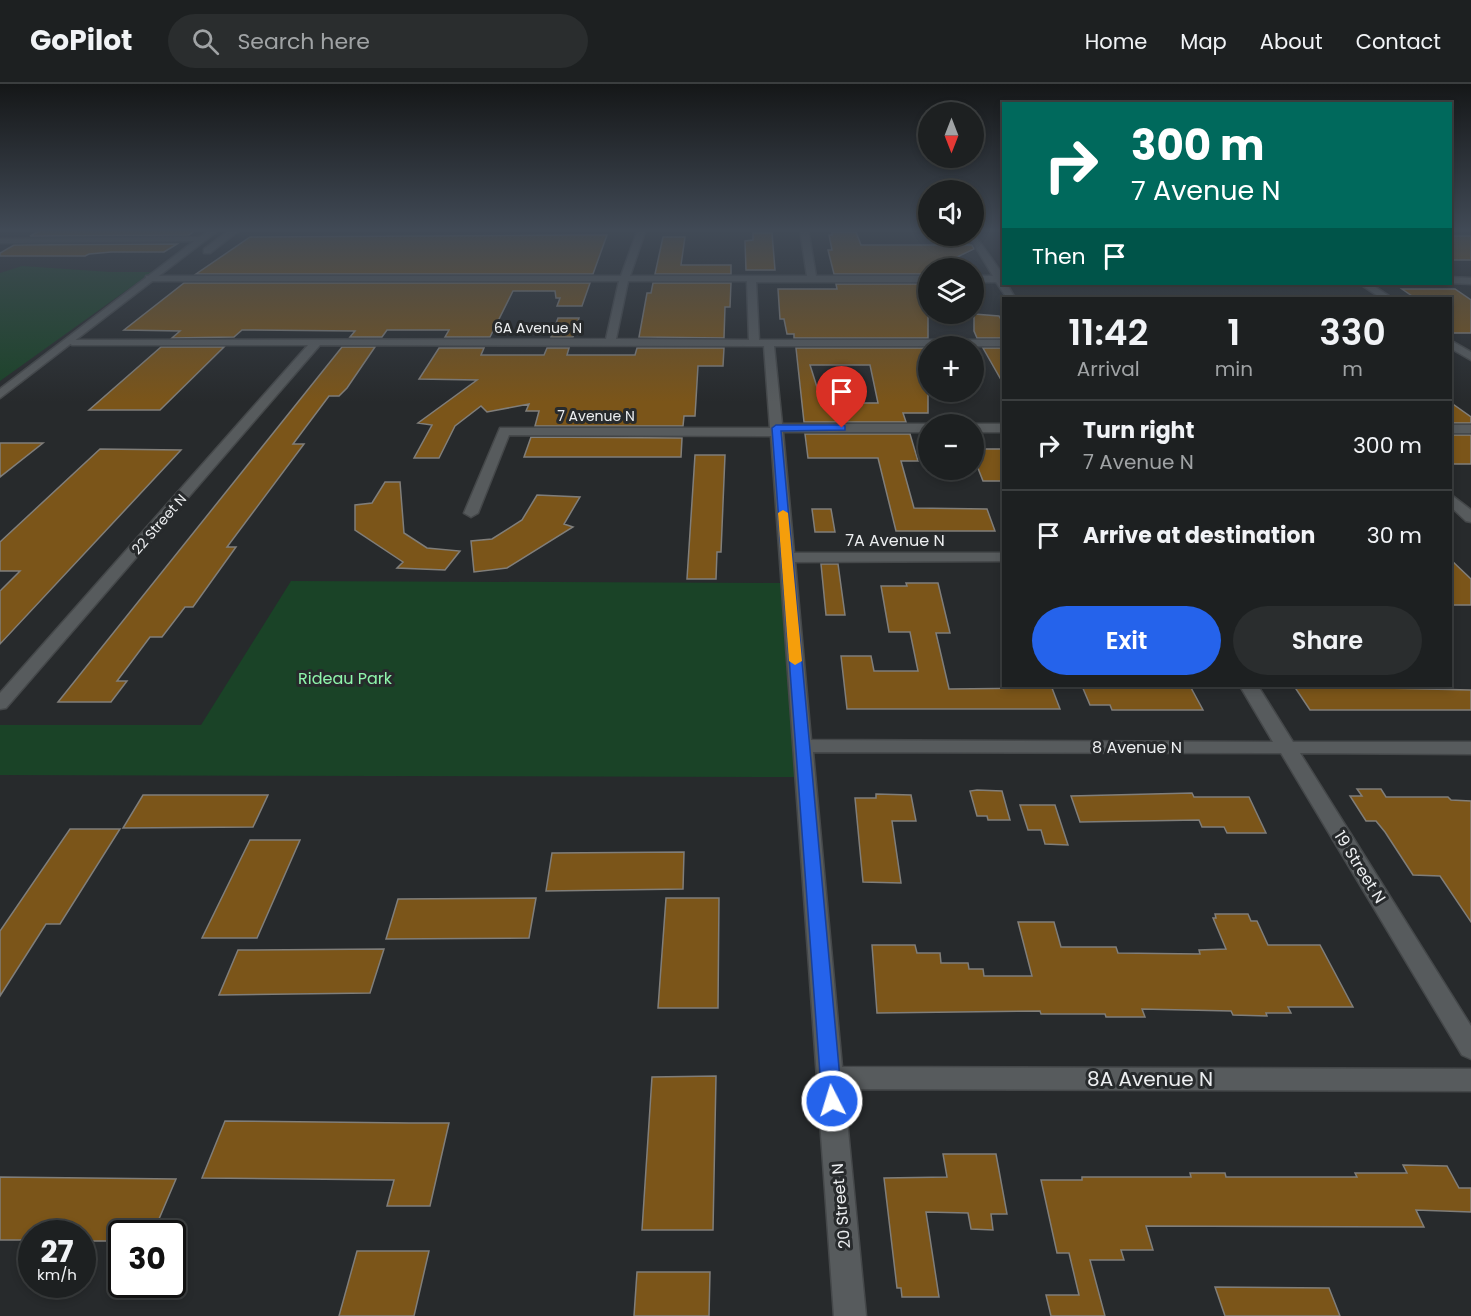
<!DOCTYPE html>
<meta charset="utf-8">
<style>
:root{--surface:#1d2021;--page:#2a2d2e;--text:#f1f3f6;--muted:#a0a3a5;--line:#3b3e3f;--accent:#2563eb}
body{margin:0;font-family:Poppins,sans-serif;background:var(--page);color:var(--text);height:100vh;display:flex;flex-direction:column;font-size:22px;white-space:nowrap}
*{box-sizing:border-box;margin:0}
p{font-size:20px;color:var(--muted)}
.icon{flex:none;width:33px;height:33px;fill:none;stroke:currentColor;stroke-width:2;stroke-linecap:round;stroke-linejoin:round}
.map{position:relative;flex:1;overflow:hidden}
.details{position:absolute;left:1002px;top:213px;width:450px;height:390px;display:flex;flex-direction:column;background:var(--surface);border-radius:0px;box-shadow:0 3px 9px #0003,0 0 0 2px var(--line)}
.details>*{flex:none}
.hud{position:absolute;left:1002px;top:18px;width:450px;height:183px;border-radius:0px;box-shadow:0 3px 9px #0003,0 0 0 2px var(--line);background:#00695c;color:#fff;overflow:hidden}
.needle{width:39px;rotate:180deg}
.buttons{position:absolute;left:918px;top:18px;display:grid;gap:12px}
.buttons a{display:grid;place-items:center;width:66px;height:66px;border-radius:50%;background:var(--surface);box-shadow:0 3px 9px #0003,0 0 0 2px var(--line);font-size:30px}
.speed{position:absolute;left:18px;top:1136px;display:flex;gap:12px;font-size:30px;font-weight:700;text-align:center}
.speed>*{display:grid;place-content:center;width:78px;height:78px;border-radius:50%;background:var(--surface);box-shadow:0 3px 9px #0003,0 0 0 2px var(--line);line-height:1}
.speed small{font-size:15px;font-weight:400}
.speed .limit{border:3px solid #111;border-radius:9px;background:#fff;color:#111}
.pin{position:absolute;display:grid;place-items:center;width:51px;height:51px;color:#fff;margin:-62px -26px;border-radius:50% 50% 50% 0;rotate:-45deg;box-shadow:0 0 6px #0007}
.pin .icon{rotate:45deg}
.me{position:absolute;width:66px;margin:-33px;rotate:355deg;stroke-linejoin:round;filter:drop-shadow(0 0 4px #0008)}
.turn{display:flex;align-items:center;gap:21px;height:126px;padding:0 30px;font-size:27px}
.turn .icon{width:78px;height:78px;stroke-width:2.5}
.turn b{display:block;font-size:42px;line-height:51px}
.then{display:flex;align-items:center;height:57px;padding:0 30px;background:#0003;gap:12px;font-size:22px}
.eta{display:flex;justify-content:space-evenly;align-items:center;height:102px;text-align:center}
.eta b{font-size:36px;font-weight:600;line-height:42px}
.action{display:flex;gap:12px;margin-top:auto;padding:12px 30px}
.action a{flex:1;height:69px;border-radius:36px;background:var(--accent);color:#fff;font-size:24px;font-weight:600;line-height:69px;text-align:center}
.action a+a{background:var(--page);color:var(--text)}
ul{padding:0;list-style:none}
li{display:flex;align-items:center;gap:18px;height:90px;padding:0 30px;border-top:2px solid var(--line)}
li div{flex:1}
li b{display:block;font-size:22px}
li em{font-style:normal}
header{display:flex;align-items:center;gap:36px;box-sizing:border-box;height:84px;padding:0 30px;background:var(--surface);border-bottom:2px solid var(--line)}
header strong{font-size:28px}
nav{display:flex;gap:33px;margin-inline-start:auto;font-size:21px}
.search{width:420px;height:54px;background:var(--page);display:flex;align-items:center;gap:15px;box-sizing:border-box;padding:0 21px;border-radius:33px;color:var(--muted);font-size:22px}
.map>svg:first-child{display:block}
</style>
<header>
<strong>GoPilot</strong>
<div class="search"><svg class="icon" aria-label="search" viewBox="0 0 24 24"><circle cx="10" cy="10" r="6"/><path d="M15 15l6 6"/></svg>Search here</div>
<nav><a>Home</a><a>Map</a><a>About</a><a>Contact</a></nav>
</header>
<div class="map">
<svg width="1471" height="1232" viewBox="0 0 1471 1232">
<rect width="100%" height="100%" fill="#272a2c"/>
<path fill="#1a4327" d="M22,182L111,188H152L0,297V189Z
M291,497L789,499L805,693L0,691V641H201Z"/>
<path fill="#7b5519" stroke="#807e7a" stroke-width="1.5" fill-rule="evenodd" d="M43,145H197L189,151L30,152Z
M832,148H856L861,161H972L974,165L955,174L961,184L938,183L928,184L923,190H834L828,166H832L829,151H832Z
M753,149H772L775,186H746L745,157L753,156Z
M572,151H607L593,190H196L250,153Z
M1450,152H1471V176H1450Z
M663,153H685L681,181H731V190H655Z
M177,160L164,168H111L89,170L85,172H0V169L14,161Z
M184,199H590L582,222H557L560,214H556L555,207H513L490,253H445L449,246H387L382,253H350L355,247L242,246L234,253L172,254L180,247L124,246Z
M653,199H731L730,223H725L724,254L639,253L647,209H651Z
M836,200H919L928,222V254H794V250H787L784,235H780L778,205H837Z
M1402,205H1455L1471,216V249H1450V214H1415Z
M974,230L999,232L1004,240V254H977L974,247Z
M558,234H579L573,253H551Z
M161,263H224L160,326H89Z
M342,263H375L347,304L339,312H329L293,360H304L227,463H236L193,523H185L162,553H150L117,597H127L111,618H58Z
M439,264H484L481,271H544L547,264H569L567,271H635L637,264H724L723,282H698L695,332H684L683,342H535L539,327H526L529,320L487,328L481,322L455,342L439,374H414L432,341L418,339L477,296L419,295Z
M796,264H928V329H903L906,338H804ZM810,281H870L878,319H822Z
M983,264H1004V301Z
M1450,318L1471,333V339H1450Z
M805,350H910L918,377H901L914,424L987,425L995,447H896L878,374H808Z
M1450,351H1471V380H1450Z
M531,353L682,354L681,373H524Z
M0,359H43L0,393Z
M100,365L181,366L0,560V507L20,487H0V458Z
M974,365H1004V397H983L974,374Z
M695,371H725L721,468H717L716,495H687Z
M385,398H400L404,449L427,464L460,467L445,486L397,484L403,478L355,446V421L372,419Z
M537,411L580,413L564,440L573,443L507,484L474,488L471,457L492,455L522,436Z
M812,425H831L835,448H815Z
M1450,475L1471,495V521H1450Z
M821,480H838L845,531H826Z
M906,499H938L950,549H936L949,605L1052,604L1060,625H847L841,572H871L874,587H918L910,548H889L881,502H907Z
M1082,602H1190L1203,626H1112L1110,621H1090Z
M1294,602L1471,606V626H1310Z
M1357,705H1381L1386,713H1448L1451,716L1471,717V838L1440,792L1413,791L1385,748L1376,737H1366L1350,712H1362Z
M977,706L1002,707L1010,736H988L987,732H977L970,707Z
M1192,709L1194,713H1249L1266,749H1227L1224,743H1202L1199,736L1080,738L1071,712Z
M876,710L911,711L916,737H892L901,799L863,798L855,714H876Z
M143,711H268L253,743L123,744Z
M1020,721H1055L1068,761L1045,760L1041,746H1028Z
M70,745H120L60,840H46L0,912V847Z
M250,756H300L257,854H202Z
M684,768L683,805L546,807L552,769Z
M536,814L529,854L386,855L398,815Z
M666,814H719L718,924H658Z
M1215,830H1248L1251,837H1257L1268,861H1320L1353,923H1288L1291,929H1266L1267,932L1233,931L1231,927L1142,925L1145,933H1106L1105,930H1041L1040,927L877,929L872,861H915L917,869H940L941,879H968L969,885H983L984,892H1032L1018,838H1054L1061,863H1116L1118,869L1200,870L1199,866L1226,865L1213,834H1216Z
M384,865L370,909L219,911L238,866Z
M716,992L713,1146H642L652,993Z
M225,1037L409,1039H449L430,1122H387L394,1096L202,1094Z
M943,1070H996L1007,1130H991L993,1146L971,1145L968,1129L926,1128L939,1213H902L901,1204H897L884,1094L947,1093Z
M1403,1081L1447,1082L1459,1104H1471V1128L1416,1126L1424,1143L1146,1142L1153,1166H1121L1124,1176H1090L1105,1232H1051L1046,1211H1079L1069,1169H1057L1041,1096H1082V1093H1191L1190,1089H1225L1226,1093H1357L1355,1089H1407Z
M0,1093L176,1095L153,1149H122V1157H82V1149H32V1156H0Z
M357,1167H429L414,1232H339Z
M637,1188H710L709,1232H634Z
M1215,1203L1329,1204L1340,1232H1225Z"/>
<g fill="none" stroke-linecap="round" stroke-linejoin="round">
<g stroke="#45484a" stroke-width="3">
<path id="minor" d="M638,145H646L630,192H807L800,145H808L816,192H928V198H756L759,256H1004V262H774L782,340H929L928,348H783L794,469H1004V477L795,478L811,656L1273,658L1240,602H1258L1293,658H1471V670L1300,669L1471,942V975L1462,971L1281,669L813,668L842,983L1471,985V1007L844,1005L866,1232H834L771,352L509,351L478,429L471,433L464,429L500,344H770L764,262L320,261L6,624L0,625V609L308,261H72L67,258L68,256L606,255L619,197H149L146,196V192H621ZM628,197H747L749,256L616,255Z
M974,150L1004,192V200H1007L1015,214H1007L996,198H974V192H993L969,152Z
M206,153L203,157L0,159V155Z
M1450,193L1471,194V200L1450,199Z
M1360,200H1371L1392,214H1381Z
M1450,256L1471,268V276L1450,264Z
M973,340H1004V348H974Z
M1450,341H1471V349H1450Z
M1450,410L1471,426V438L1466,437L1450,422Z"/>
</g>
<g stroke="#45484a" stroke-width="3">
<path id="tertiary" d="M210,145H220L0,314V305Z
M231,145H241L210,169H204V165Z"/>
</g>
<use href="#minor" fill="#575b5d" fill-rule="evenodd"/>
<use href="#tertiary" fill="#575b5d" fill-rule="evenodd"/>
</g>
<linearGradient id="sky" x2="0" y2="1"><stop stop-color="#151718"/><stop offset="0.46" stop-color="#414a56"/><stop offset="1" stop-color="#414a56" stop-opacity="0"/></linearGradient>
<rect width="1471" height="318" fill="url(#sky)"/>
<path fill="#2563eb" stroke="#184099" stroke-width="1.5" d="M842,341L845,342V346L781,347L842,1017L839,1024L832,1026L825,1024L822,1017L772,344L776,341Z"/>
<path fill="#f59e0b" d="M783,426L788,429L802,577L795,581L789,577L778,429Z"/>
<g text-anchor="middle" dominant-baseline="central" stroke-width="6" stroke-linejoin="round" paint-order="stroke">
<g font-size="14" fill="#eceef0" stroke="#272a2c">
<text x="538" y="244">6A Avenue N</text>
<text x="596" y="332">7 Avenue N</text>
<text transform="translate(159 440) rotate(-49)">22 Street N</text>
</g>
<g font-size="16" fill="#eceef0" stroke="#272a2c">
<text x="895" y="456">7A Avenue N</text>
<text x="1137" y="663">8 Avenue N</text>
<text transform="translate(1360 783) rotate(58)">19 Street N</text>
<text transform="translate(841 1122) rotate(-95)">20 Street N</text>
</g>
<g font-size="16" fill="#8ff6ac" stroke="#272a2c">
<text x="345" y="594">Rideau Park</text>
</g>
<g font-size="20" fill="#eceef0" stroke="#272a2c">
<text x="1150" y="995">8A Avenue N</text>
</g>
</g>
</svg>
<div class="buttons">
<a><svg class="needle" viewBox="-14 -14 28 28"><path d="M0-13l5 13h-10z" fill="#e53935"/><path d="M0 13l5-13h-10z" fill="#a0a3a5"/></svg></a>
<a><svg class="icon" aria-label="sound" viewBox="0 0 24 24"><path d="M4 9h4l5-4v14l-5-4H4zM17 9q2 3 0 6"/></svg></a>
<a><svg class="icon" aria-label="layers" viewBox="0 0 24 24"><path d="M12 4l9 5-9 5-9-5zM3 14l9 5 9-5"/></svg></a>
<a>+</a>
<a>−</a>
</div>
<div class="speed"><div>27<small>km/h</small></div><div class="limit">30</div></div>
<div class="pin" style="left:842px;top:344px;background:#d93025"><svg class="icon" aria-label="arrive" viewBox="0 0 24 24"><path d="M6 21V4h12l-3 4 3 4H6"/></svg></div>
<svg class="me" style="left:832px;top:1017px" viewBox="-20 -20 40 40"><circle r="17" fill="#2563eb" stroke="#fff" stroke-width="3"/><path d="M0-11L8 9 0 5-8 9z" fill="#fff"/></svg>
<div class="hud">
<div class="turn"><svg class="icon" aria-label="right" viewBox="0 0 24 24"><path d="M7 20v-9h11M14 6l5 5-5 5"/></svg><div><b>300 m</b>7 Avenue N</div></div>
<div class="then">Then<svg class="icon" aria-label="arrive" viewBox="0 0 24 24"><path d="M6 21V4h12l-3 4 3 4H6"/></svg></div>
</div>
<section class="details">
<div class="eta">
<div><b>11:42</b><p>Arrival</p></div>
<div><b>1</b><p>min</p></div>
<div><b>330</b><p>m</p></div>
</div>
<ul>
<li><svg class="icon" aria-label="right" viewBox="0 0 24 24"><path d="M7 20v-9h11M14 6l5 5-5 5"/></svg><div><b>Turn right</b><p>7 Avenue N</p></div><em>300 m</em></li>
<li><svg class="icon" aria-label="arrive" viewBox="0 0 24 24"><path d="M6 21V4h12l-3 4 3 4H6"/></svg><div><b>Arrive at destination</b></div><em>30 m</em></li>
</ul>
<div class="action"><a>Exit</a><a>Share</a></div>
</section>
</div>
